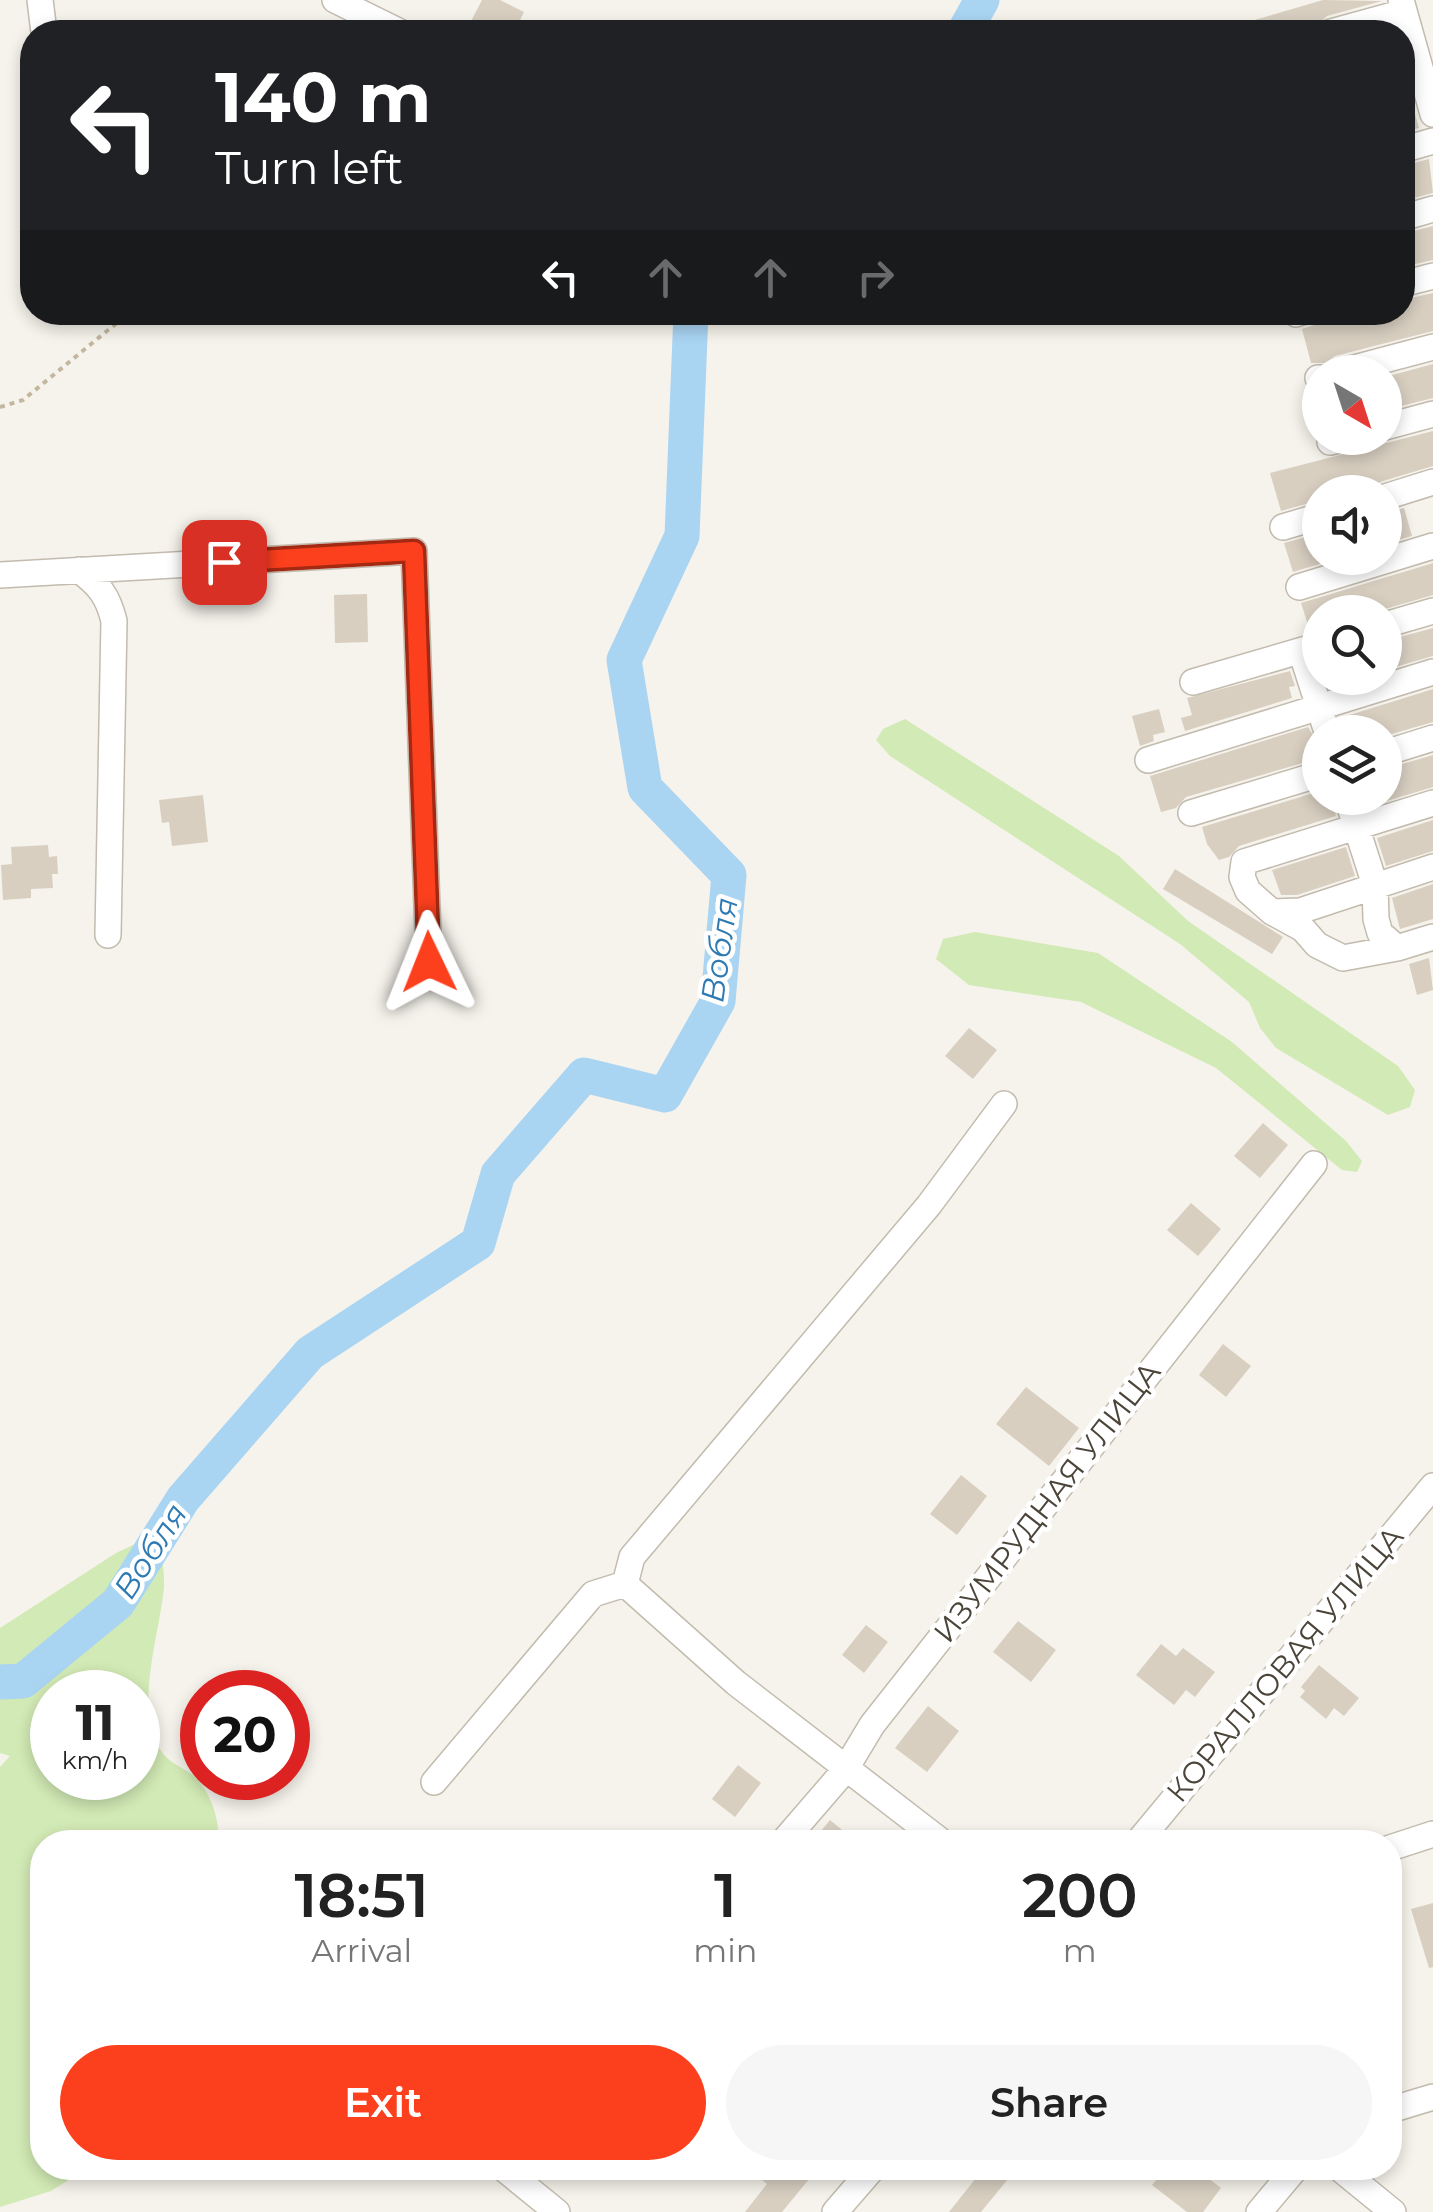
<!DOCTYPE html>
<meta charset="utf-8">
<style>
:root{--surface:#fff;--page:#f6f6f6;--text:#222;--muted:#767676;--accent:#fc3f1d}
body{margin:0;font-family:Montserrat,sans-serif;background:var(--page);color:var(--text);height:100vh;display:flex;flex-direction:column;font-size:38px;white-space:nowrap}
*{box-sizing:border-box;margin:0}
p{font-size:32px;color:var(--muted)}
.icon{flex:none;width:55px;height:55px;fill:none;stroke:currentColor;stroke-width:2;stroke-linecap:round;stroke-linejoin:round}
.map{position:relative;flex:1;overflow:hidden}
.details{position:absolute;left:30px;top:1830px;width:1372px;height:350px;display:flex;flex-direction:column;background:var(--surface);border-radius:40px;box-shadow:0 5px 15px #0003}
.details>*{flex:none}
.hud{position:absolute;left:20px;top:20px;width:1395px;height:305px;border-radius:40px;box-shadow:0 5px 15px #0003;background:#202124;color:#fff;overflow:hidden}
.needle{width:65px;rotate:141deg}
.fabs{position:absolute;left:1302px;top:355px;display:grid;gap:20px}
.fabs a{display:grid;place-items:center;width:100px;height:100px;border-radius:50%;background:var(--surface);box-shadow:0 5px 15px #0003;font-size:50px}
.speed{position:absolute;left:30px;top:1670px;display:flex;gap:20px;font-size:50px;font-weight:700;text-align:center}
.speed>*{display:grid;place-content:center;width:130px;height:130px;border-radius:50%;background:var(--surface);box-shadow:0 5px 15px #0003;line-height:1}
.speed small{font-size:25px;font-weight:400}
.speed .limit{border:15px solid #d22;background:#fff;color:#111}
.pin{position:absolute;display:grid;place-items:center;width:85px;height:85px;color:#fff;margin:-42px;border-radius:20px;box-shadow:0 5px 15px #0006}
.me{position:absolute;width:110px;margin:-55px;rotate:358deg;stroke-linejoin:round;filter:drop-shadow(0 0 8px #0008)}
.turn{display:flex;align-items:center;gap:35px;height:210px;padding:0 30px;font-size:45px}
.turn .icon{width:130px;height:130px;stroke-width:2.5}
.turn b{display:block;font-size:70px;line-height:85px}
.lanes{display:flex;align-items:center;height:95px;padding:0 30px;background:#0003;justify-content:center;gap:50px;direction:ltr}
.lanes .off{opacity:.35}
.eta{display:flex;justify-content:space-evenly;align-items:center;height:170px;text-align:center}
.eta b{font-size:60px;font-weight:600;line-height:70px}
.cta{display:flex;gap:20px;margin-top:auto;padding:20px 30px}
.cta a{flex:1;height:115px;border-radius:60px;background:var(--accent);color:#fff;font-size:40px;font-weight:600;line-height:115px;text-align:center}
.cta a+a{background:var(--page);color:var(--text)}
.map>svg:first-child{display:block}
</style>
<div class="map">
<svg width="1433" height="2212" viewBox="0 0 1433 2212">
<rect width="100%" height="100%" fill="#f6f3ec"/>
<path fill="#d2eab5" fill-rule="evenodd" d="M905,719L1119,856L1188,921L1398,1066L1415,1090L1410,1107L1388,1115L1276,1048L1260,1028L1249,1002L1180,944L890,756L876,740L883,729Z
M975,932L1098,953L1232,1042L1346,1141L1362,1161L1357,1172L1342,1170L1216,1068L1081,1002L969,985L936,959L943,939Z
M146,1539L160,1541C161,1556 165,1572 164,1587C160,1633 134,1706 160,1749C166,1761 180,1766 190,1773C209,1786 221,1821 218,1842H42V2168H88L51,2191L0,2207V1767L10,1756L0,1753V1628L116,1553ZM52,1692H138V1778H52Z"/>
<g fill="none" stroke-linecap="round" stroke-linejoin="round">
<path stroke="#a9d4f2" stroke-width="35" d="M964,32L982,0
M0,1682L23,1681L118,1603L183,1499L310,1353L478,1243L498,1174L584,1075L665,1095L718,1001L729,875L645,788L624,660L682,536L691,312"/>
</g>
<path fill="#d8cfc1" d="M482,0H500L524,12L514,32H489L470,23Z
M1323,0L1382,1L1327,16L1316,26L1291,32H1227V28Z
M1402,87H1407L1419,128L1402,133Z
M1429,159L1433,193L1402,201V166Z
M1433,226V260L1402,267V234Z
M1433,293V331L1335,356L1325,363H1311L1302,329L1355,312H1402V300Z
M1433,364V398L1385,410V377Z
M1433,431V466L1380,482L1371,489L1359,492H1320V500L1281,511L1270,473Z
M1404,508L1412,536L1385,544V513Z
M1320,533V558H1340L1293,572L1284,543Z
M1433,563V595L1375,612H1320V629L1310,631L1301,603Z
M367,594L368,642L335,643L334,595Z
M1433,628V656L1385,670V641Z
M1290,671L1295,686L1289,687L1292,698L1185,731L1181,718L1192,715L1187,698Z
M1433,689V722L1385,736V732H1343L1340,718Z
M1159,709L1165,732L1153,735L1154,741L1140,746L1132,716Z
M1308,727L1320,746V758L1186,797L1176,808L1161,812L1150,776Z
M1433,755V787L1367,807L1364,798H1385V769Z
M1320,791V798H1331L1336,816L1239,846L1229,857L1219,860L1207,844L1202,827Z
M203,795L208,842L172,846L169,822L162,823L159,800Z
M1433,820V851L1386,866L1377,838Z
M48,845L49,857L57,856L58,874H52L53,888L31,889V898L3,900L1,865L12,864L11,847Z
M1346,847L1355,876L1297,895H1281L1272,870Z
M1175,869L1283,937L1272,954L1163,889Z
M1433,884V919L1400,929L1392,898Z
M1429,958L1433,990L1417,995L1409,964Z
M969,1028L997,1050L973,1079L945,1056Z
M1263,1123L1288,1145L1260,1178L1234,1156Z
M1191,1203L1221,1229L1198,1256L1167,1230Z
M1223,1344L1251,1366L1226,1397L1199,1375Z
M1026,1387L1079,1428L1049,1466L996,1424Z
M961,1475L987,1496L957,1535L930,1514Z
M1018,1621L1056,1650L1031,1682L993,1652Z
M866,1625L888,1642L864,1673L842,1655Z
M1161,1644L1176,1656L1183,1648L1215,1672L1195,1697L1186,1690L1174,1705L1136,1675Z
M1319,1665L1359,1698L1344,1716L1334,1708L1326,1719L1300,1697L1305,1691L1301,1687Z
M928,1706L959,1731L927,1772L895,1748Z
M738,1765L761,1783L735,1817L712,1799Z
M830,1820L857,1842H812Z
M1433,1903V1967L1429,1968L1411,1909Z
M772,2168H798L810,2178L782,2212H745L767,2184L762,2180Z
M984,2168H1017L981,2212H949Z
M1166,2168H1195L1221,2188L1203,2212H1187L1152,2185Z"/>
<g fill="none" stroke-linecap="round" stroke-linejoin="round">
<g stroke="#c2bbae" stroke-width="28">
<path id="minor" d="M40,0L44,32
M335,0L400,32
M1401,0L1433,114
M1331,32L1404,12
M1402,150L1433,141
M1402,218L1433,209
M1402,284L1433,276
M1296,314L1302,312
M1339,372L1433,347
M1318,378H1320
M1385,427L1433,414
M1330,442L1347,438
M1385,497L1433,482
M1283,527L1320,516
M79,570C99,585 108,596 114,621L108,935
M0,575L414,551L429,962
M1299,587L1433,546
M1385,625L1433,611
M1301,651L1327,732
M1193,682L1320,645
M1385,753L1433,738
M1148,760L1433,672
M1347,798L1375,885L1376,919L1380,933L1397,948L1433,937
M1191,813L1320,774
M1272,912L1300,911L1433,867
M1397,948L1343,958L1317,945L1303,929L1272,912L1248,891L1242,877L1244,862L1433,803
M434,1782L593,1594L625,1584
M783,1842L845,1770L872,1725L1314,1164
M942,1842L736,1683L625,1584L632,1557L929,1205L1004,1104
M1138,1842L1433,1486
M1390,1848L1433,1834
M1390,2110L1433,2097
M503,2168L557,2212
M1339,2168L1393,2212
M835,2212L873,2168
M1259,2212L1296,2168"/>
</g>
<path stroke="#c4b79f" stroke-width="4" stroke-dasharray="5 5" stroke-linecap="butt" d="M0,407L23,400L130,312"/>
<use href="#minor" stroke="#fff" stroke-width="25"/>
</g>
<g fill="none" stroke-linecap="round" stroke-linejoin="round">
<g stroke="#a42913" stroke-width="25">
<path id="route" d="M224,562L414,551L429,962"/>
</g>
<use href="#route" stroke="#fc3f1d" stroke-width="18"/>
</g>
<g text-anchor="middle" dominant-baseline="central" stroke-width="9" stroke-linejoin="round" paint-order="stroke">
<g font-size="30" fill="#4b4439" stroke="#fff">
<text transform="translate(1047 1502) rotate(-52)">ИЗУМРУДНАЯ УЛИЦА</text>
<text transform="translate(1285 1664) rotate(-50)">КОРАЛЛОВАЯ УЛИЦА</text>
</g>
<g font-size="32" font-style="italic" fill="#2e7ab2" stroke="#fff">
<text transform="translate(719 950) rotate(-82)">Вобля</text>
<text transform="translate(150 1551) rotate(-57)">Вобля</text>
</g>
</g>
</svg>
<div class="fabs">
<a><svg class="needle" viewBox="-14 -14 28 28"><path d="M0-13l5 13h-10z" fill="#e53935"/><path d="M0 13l5-13h-10z" fill="#767676"/></svg></a>
<a><svg class="icon" aria-label="sound" viewBox="0 0 24 24"><path d="M4 9h4l5-4v14l-5-4H4zM17 9q2 3 0 6"/></svg></a>
<a><svg class="icon" aria-label="search" viewBox="0 0 24 24"><circle cx="10" cy="10" r="6"/><path d="M15 15l6 6"/></svg></a>
<a><svg class="icon" aria-label="layers" viewBox="0 0 24 24"><path d="M12 4l9 5-9 5-9-5zM3 14l9 5 9-5"/></svg></a>
</div>
<div class="speed"><div>11<small>km/h</small></div><div class="limit">20</div></div>
<div class="pin" style="left:224px;top:562px;background:#d93025"><svg class="icon" aria-label="arrive" viewBox="0 0 24 24"><path d="M6 21V4h12l-3 4 3 4H6"/></svg></div>
<svg class="me" style="left:429px;top:962px" viewBox="-20 -20 40 40"><path d="M0-17L14 15 0 8-14 15z" fill="#fc3f1d" stroke="#fff" stroke-width="4"/></svg>
<div class="hud">
<div class="turn"><svg class="icon" aria-label="left" viewBox="0 0 24 24"><path d="M17 20v-9H6M10 6l-5 5 5 5"/></svg><div><b>140 m</b>Turn left</div></div>
<div class="lanes"><svg class="icon" aria-label="left" viewBox="0 0 24 24"><path d="M17 20v-9H6M10 6l-5 5 5 5"/></svg><svg class="icon off" aria-label="ahead" viewBox="0 0 24 24"><path d="M12 20V5M6 11l6-6 6 6"/></svg><svg class="icon off" aria-label="ahead" viewBox="0 0 24 24"><path d="M12 20V5M6 11l6-6 6 6"/></svg><svg class="icon off" aria-label="right" viewBox="0 0 24 24"><path d="M7 20v-9h11M14 6l5 5-5 5"/></svg></div>
</div>
<section class="details">
<div class="eta">
<div><b>18:51</b><p>Arrival</p></div>
<div><b>1</b><p>min</p></div>
<div><b>200</b><p>m</p></div>
</div>
<div class="cta"><a>Exit</a><a>Share</a></div>
</section>
</div>
